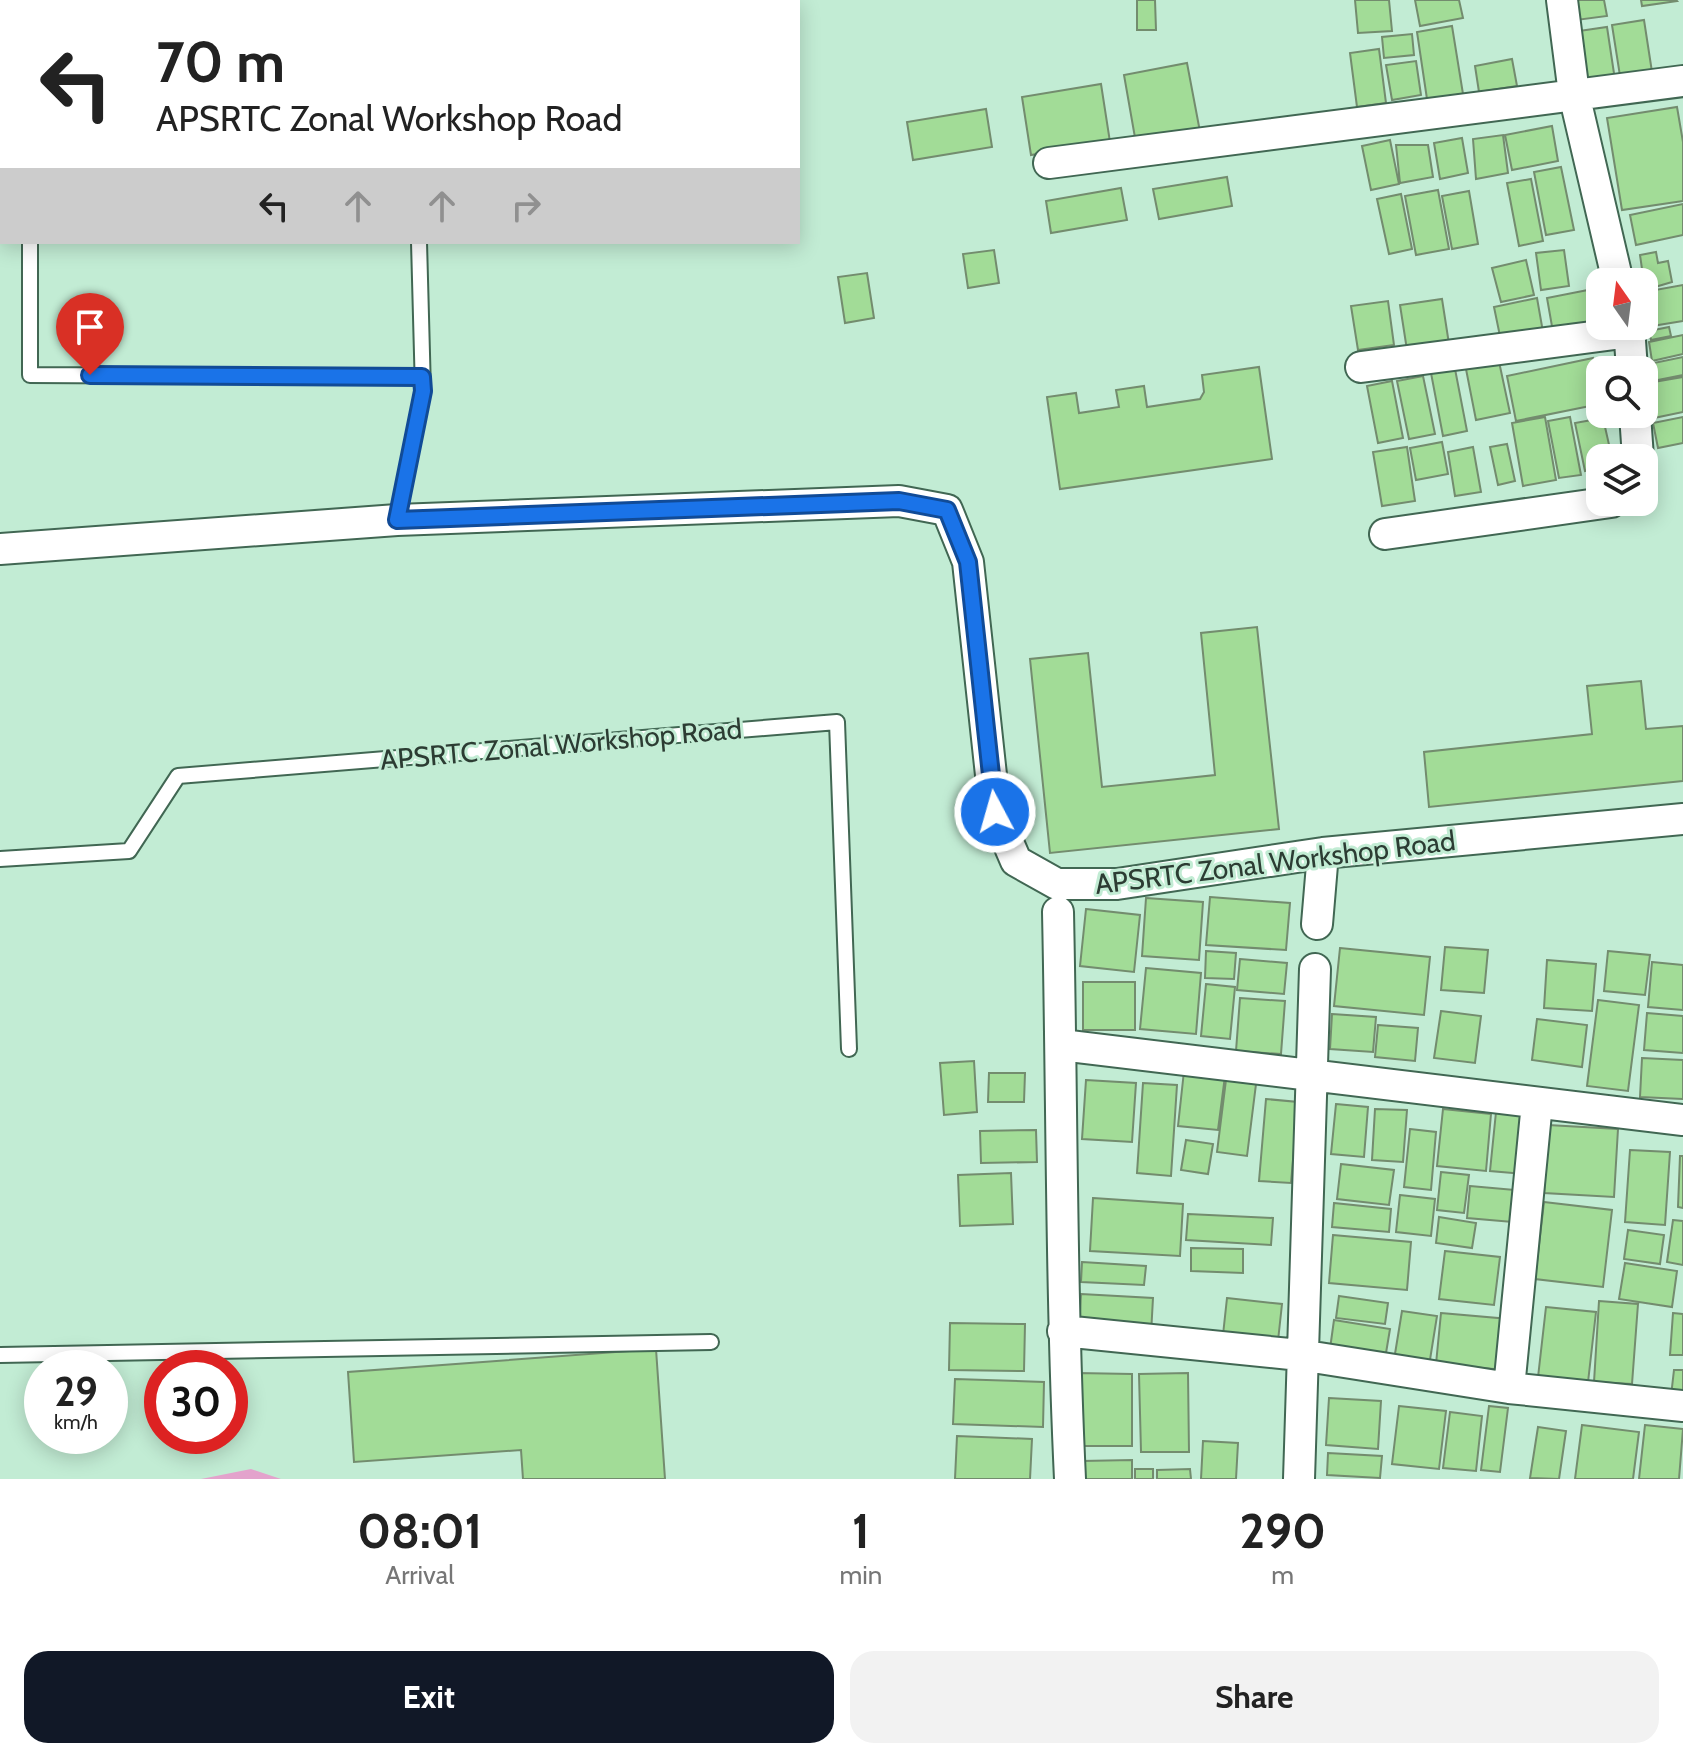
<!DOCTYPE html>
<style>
:root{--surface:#fff;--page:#f2f2f2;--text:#222;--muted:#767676;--accent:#111827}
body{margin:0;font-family:Cabin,sans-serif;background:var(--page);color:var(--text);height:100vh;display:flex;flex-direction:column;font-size:30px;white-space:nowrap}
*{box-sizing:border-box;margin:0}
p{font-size:26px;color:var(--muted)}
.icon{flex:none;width:44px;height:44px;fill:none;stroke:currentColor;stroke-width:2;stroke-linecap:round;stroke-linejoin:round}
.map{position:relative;height:1479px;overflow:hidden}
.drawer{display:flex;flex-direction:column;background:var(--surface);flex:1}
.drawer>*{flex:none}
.guide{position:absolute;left:0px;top:0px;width:800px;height:244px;box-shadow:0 4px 20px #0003;background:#fff;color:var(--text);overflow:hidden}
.needle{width:52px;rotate:346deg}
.tools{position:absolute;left:1586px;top:268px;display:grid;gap:16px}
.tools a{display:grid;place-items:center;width:72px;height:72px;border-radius:16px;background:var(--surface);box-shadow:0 4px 20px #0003;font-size:40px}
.speed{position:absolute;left:24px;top:1350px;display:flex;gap:16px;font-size:40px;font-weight:700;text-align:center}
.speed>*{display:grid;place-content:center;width:104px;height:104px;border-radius:50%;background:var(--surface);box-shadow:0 4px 20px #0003;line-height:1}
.speed small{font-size:20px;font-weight:400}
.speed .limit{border:12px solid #d22;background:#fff;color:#111}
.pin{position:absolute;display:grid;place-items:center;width:68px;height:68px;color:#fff;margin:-82px -34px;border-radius:50% 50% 50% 0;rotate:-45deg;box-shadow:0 0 8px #0007}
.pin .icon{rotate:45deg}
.me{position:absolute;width:88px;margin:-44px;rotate:354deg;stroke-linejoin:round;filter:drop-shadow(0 0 6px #0008)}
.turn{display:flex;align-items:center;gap:28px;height:168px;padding:0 24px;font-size:36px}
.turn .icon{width:104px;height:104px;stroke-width:2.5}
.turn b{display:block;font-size:56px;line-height:68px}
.lanes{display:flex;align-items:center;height:76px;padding:0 24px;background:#0003;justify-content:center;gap:40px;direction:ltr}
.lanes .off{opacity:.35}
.eta{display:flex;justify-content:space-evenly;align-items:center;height:136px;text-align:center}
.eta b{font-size:48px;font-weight:700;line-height:56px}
.action{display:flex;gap:16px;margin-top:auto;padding:16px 24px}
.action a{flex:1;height:92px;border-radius:24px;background:var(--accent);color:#fff;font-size:32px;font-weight:700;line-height:92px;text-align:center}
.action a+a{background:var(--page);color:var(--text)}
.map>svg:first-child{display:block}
</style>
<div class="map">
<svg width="1683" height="1479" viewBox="0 0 1683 1479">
<defs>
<pattern id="park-crowns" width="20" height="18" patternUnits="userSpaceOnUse" patternTransform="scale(2)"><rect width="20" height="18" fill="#e3a3cc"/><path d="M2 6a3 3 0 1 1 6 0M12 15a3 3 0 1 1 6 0" fill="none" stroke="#b886a6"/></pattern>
</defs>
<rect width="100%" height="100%" fill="#c2ecd4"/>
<path fill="url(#park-crowns)" d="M251,1469L281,1479H201Z"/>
<path fill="#a2dc97" stroke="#738c6e" stroke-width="2" d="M1137,0H1155L1156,30H1137Z
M1355,0H1389L1392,31L1358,33Z
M1415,0H1459L1463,18L1420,26Z
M1565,0H1604L1607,16L1569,21Z
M1641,0H1676L1677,1L1642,6Z
M1644,20L1652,72L1620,76L1612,25Z
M1452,26L1463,94L1427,99L1417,32Z
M1607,27L1615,80L1580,85L1572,32Z
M1412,34L1414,55L1384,58L1382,37Z
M1379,49L1386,103L1357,107L1350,53Z
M1512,59L1517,86L1479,92L1475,66Z
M1416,61L1421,95L1392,100L1386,65Z
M1187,63L1201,137L1137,149L1124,75Z
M1101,84L1110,142L1031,155L1022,97Z
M1677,107L1683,142V201L1622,210L1607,118Z
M986,109L992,147L913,160L907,122Z
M1552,126L1558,161L1512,170L1505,135Z
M1503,135L1508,173L1476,179L1473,139Z
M1462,138L1468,173L1440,179L1434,143Z
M1390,140L1399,184L1371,190L1362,146Z
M1396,145H1428L1433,177L1400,183Z
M1561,167L1574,230L1546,235L1534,172Z
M1227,177L1232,206L1159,219L1153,189Z
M1531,179L1543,241L1519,246L1507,183Z
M1121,188L1127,220L1051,233L1046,201Z
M1438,190L1449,249L1416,255L1405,196Z
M1469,191L1478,244L1452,249L1442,196Z
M1401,194L1412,249L1389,254L1377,199Z
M1683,204V235L1636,245L1630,215Z
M994,250L999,283L968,288L963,254Z
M1564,250L1569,286L1541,290L1536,253Z
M1656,252L1658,263L1668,261L1672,282L1645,290L1640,255Z
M1526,260L1534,295L1501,302L1492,268Z
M867,273L874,318L845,323L838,277Z
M1683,285V321L1646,327L1644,292Z
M1598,288L1600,323L1553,332L1547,298Z
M1537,298L1543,332L1501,341L1494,307Z
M1442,299L1449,344L1407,350L1400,305Z
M1388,301L1394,345L1358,350L1351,306Z
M1669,327L1671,336L1651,340L1649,331Z
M1683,335V354L1652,361L1649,342Z
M1498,357L1510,413L1476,420L1465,364Z
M1683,357V375L1653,381L1649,364Z
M1593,358L1600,404L1516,421L1507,376Z
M1259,367L1272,459L1060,489L1047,397L1076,393L1079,413L1119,407L1116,390L1144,386L1147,407L1200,399L1204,392L1202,375Z
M1455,369L1467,431L1443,436L1431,373Z
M1423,376L1435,434L1409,439L1397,381Z
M1683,377V412L1654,418L1648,383Z
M1392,381L1403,438L1378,443L1367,386Z
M1545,417L1556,480L1523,486L1512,423Z
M1570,417L1581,475L1559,478L1548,421Z
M1683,417V443L1658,448L1653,423Z
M1603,418L1612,458H1600V468L1585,471L1575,423Z
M1442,442L1448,474L1416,480L1410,448Z
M1507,444L1515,481L1498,485L1490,447Z
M1407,447L1415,501L1382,506L1373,452Z
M1473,447L1481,492L1455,496L1448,452Z
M1257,627L1279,829L1050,853L1030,659L1088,653L1102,787L1215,775L1201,633Z
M1641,681L1646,729L1683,726V781L1429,807L1424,752L1592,734L1587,686Z
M1210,897L1290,903L1286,950L1206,945Z
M1146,898L1203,902L1199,960L1142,956Z
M1086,909L1140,915L1134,972L1080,966Z
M1445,947L1488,950L1484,993L1441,990Z
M1340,948L1430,957L1424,1015L1334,1006Z
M1206,951L1236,953L1234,979L1205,978Z
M1608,951L1650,955L1645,995L1604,991Z
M1240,959L1287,963L1284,994L1237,990Z
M1547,960L1596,964L1592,1011L1544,1008Z
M1652,962L1683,965V1010L1648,1007Z
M1146,968L1201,973L1196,1034L1140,1029Z
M1083,982H1135V1030H1083Z
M1206,984L1235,987L1230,1039L1201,1036Z
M1240,998L1285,1001L1281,1054L1236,1051Z
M1598,1000L1639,1005L1628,1091L1587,1086Z
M1441,1011L1481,1016L1475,1063L1434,1058Z
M1647,1013L1683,1016V1053L1644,1050Z
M1332,1014L1376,1017L1373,1052L1330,1049Z
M1537,1019L1587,1025L1582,1067L1532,1060Z
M1378,1025L1418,1028L1415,1061L1375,1057Z
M1642,1058L1683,1060V1099L1640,1097Z
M974,1061L977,1112L944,1115L940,1063Z
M1184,1071L1225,1076L1218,1130L1178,1126Z
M989,1073H1025L1024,1102H988Z
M1086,1080L1136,1083L1132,1142L1082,1139Z
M1226,1080L1256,1084L1247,1156L1217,1152Z
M1143,1083L1177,1085L1171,1176L1137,1173Z
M1266,1099L1298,1102L1291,1183L1259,1181Z
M1336,1104L1368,1107L1364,1157L1331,1154Z
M1375,1109L1407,1110L1403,1162L1372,1160Z
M1443,1109L1491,1114L1486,1171L1437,1166Z
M1496,1112L1530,1116L1524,1174L1490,1171Z
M1548,1125L1618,1129L1614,1197L1544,1193Z
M1410,1129L1436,1132L1431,1190L1404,1187Z
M1036,1130L1037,1162L981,1163L980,1131Z
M1186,1140L1213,1144L1208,1174L1181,1170Z
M1630,1150L1670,1152L1665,1225L1625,1222Z
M1680,1156H1683V1208L1678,1207Z
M1341,1164L1394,1170L1389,1205L1337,1199Z
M1441,1172L1469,1175L1464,1213L1437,1210Z
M1011,1173L1013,1224L960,1226L958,1175Z
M1470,1186L1527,1191L1524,1223L1467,1218Z
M1400,1195L1435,1199L1431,1236L1396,1232Z
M1093,1198L1183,1204L1180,1256L1090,1251Z
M1544,1202L1612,1210L1603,1287L1535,1279Z
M1334,1203L1391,1209L1389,1232L1332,1227Z
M1188,1214L1273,1218L1271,1245L1186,1240Z
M1439,1217L1476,1223L1472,1248L1436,1243Z
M1673,1220L1683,1221V1265L1667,1262Z
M1628,1230L1664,1235L1660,1264L1624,1259Z
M1333,1235L1411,1242L1407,1290L1329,1283Z
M1191,1248L1243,1249V1273L1191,1271Z
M1445,1251L1500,1257L1494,1305L1439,1299Z
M1082,1262L1146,1266L1144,1285L1081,1282Z
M1625,1263L1677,1271L1672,1307L1619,1299Z
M1081,1294L1153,1298L1151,1334L1079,1330Z
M1339,1296L1388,1303L1385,1324L1336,1318Z
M1227,1298L1282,1304L1277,1350L1222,1344Z
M1599,1301L1638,1304L1632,1384L1594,1382Z
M1546,1307L1596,1312L1587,1391L1537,1386Z
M1402,1311L1437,1316L1429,1366L1394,1360Z
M1441,1313L1509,1319L1505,1370L1436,1364Z
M1673,1313L1683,1314V1355H1670Z
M1334,1320L1390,1329L1384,1365L1329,1356Z
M950,1323L1025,1324L1024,1371L949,1370Z
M656,1349L665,1479H523L521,1450L354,1462L348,1372Z
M1674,1370H1683V1398L1671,1396Z
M1077,1373L1132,1374V1446H1076Z
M1188,1373L1189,1452H1141L1139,1374Z
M955,1379L1044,1382L1043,1427L953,1424Z
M1329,1398L1381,1401L1378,1449L1326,1445Z
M1399,1406L1446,1411L1439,1469L1392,1464Z
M1489,1406L1508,1408L1500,1472L1481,1470Z
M1450,1412L1482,1416L1476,1471L1443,1468Z
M1582,1425L1639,1432L1633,1479H1575Z
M1645,1425L1683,1429L1679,1479H1639Z
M1538,1427L1566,1431L1559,1479L1530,1478Z
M957,1436L1032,1439L1030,1479H955Z
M1203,1441L1238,1443L1236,1479H1201Z
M1328,1453L1382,1456L1380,1478L1327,1475Z
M1132,1460V1479H1082V1461Z
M1135,1469H1153V1479H1135Z
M1190,1469L1191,1479H1157V1470Z"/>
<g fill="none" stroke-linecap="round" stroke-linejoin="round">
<g stroke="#416753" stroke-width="18">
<path id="lane" d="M413,0V2
M30,2V0
M30,242V375L422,377
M397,520L423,391L419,242
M0,859L129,851L178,776L837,722L849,1049
M0,1355L711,1342"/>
</g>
<g stroke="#416753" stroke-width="34">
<path id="street" d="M1562,0L1574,94L1618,282
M1049,163L1683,81
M1629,326L1632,370
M1361,367L1630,332
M1635,414L1638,458
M1385,534L1611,502
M0,549L397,520L899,501L947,510L968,562L995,812L1016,861L1057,884H1117L1323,853L1683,819
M1058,912C1062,1101 1061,1290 1070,1479
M1317,924L1323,853
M1061,1045L1683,1120
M1063,1331L1300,1355L1509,1388L1683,1406
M1509,1388L1537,1103
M1299,1479L1315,969"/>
</g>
<use href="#lane" stroke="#fff" stroke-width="14"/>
<use href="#street" stroke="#fff" stroke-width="30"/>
</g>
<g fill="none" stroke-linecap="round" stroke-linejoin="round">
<g stroke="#114b97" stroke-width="20">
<path id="route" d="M90,375L422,377L423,391L397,520L899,501L947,510L968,562L995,812"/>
</g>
<use href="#route" stroke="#1a73e8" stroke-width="14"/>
</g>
<g text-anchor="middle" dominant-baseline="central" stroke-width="6" stroke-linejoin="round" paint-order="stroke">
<g font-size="28" fill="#2c3c33" stroke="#c2ecd4">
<text transform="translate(561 744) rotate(-5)">APSRTC Zonal Workshop Road</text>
<text transform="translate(1275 862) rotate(-7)">APSRTC Zonal Workshop Road</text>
</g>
</g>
</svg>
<div class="tools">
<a><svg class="needle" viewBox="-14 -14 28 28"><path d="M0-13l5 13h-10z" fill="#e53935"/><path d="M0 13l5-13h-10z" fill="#767676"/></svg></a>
<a><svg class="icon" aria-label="search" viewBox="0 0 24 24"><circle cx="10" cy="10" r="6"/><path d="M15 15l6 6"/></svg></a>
<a><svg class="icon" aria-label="layers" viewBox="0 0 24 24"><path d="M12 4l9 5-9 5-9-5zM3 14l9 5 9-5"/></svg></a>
</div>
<div class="speed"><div>29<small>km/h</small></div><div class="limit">30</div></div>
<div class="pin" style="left:90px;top:375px;background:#d93025"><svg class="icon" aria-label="arrive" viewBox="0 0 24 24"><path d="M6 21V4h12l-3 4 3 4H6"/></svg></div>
<svg class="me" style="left:995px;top:812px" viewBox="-20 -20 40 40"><circle r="17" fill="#1a73e8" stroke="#fff" stroke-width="3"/><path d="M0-11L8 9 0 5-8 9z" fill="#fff"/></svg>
<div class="guide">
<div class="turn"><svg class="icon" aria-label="left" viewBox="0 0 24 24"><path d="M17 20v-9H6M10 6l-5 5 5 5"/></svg><div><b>70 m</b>APSRTC Zonal Workshop Road</div></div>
<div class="lanes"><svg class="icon" aria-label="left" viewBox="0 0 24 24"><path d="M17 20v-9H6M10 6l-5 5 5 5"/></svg><svg class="icon off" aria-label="ahead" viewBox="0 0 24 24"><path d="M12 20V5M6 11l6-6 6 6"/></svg><svg class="icon off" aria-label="ahead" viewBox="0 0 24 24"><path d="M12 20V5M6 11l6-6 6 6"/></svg><svg class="icon off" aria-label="right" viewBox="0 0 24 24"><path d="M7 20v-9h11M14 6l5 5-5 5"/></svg></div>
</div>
</div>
<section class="drawer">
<div class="eta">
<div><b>08:01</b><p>Arrival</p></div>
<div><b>1</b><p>min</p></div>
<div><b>290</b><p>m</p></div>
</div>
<div class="action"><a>Exit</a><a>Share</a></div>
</section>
